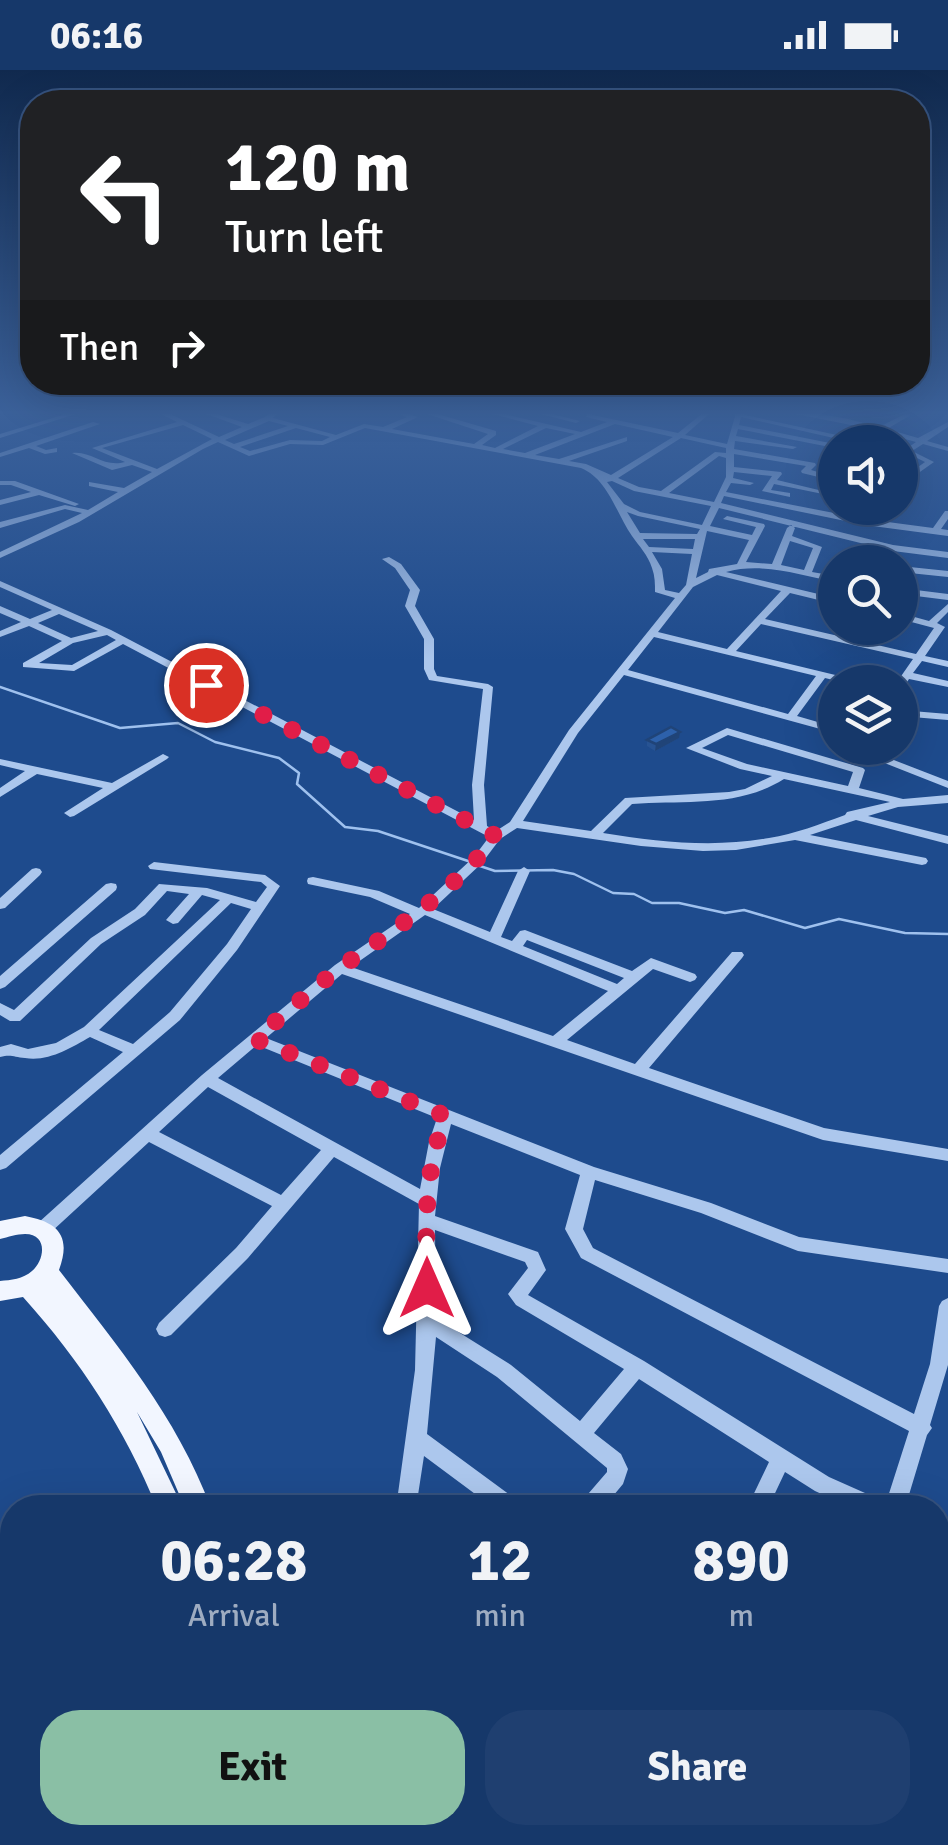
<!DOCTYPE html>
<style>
:root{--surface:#16386a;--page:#1f3f70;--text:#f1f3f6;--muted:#9eacc1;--line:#35527e;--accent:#8abfa5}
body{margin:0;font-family:Signika,sans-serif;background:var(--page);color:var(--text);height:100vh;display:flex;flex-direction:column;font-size:38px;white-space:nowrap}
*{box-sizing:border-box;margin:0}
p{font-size:32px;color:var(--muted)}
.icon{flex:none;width:55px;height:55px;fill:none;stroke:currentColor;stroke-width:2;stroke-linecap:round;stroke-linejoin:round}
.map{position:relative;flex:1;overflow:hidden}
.side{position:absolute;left:0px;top:1425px;width:950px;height:350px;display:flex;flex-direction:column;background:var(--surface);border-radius:40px 40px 0 0;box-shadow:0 10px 40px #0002,0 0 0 2px var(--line)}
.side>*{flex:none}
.hud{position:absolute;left:20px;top:20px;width:910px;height:305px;border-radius:40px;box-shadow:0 10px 40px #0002,0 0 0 2px var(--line);background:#202124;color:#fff;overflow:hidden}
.tools{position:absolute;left:818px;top:355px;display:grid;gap:20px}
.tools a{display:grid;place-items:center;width:100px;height:100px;border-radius:50%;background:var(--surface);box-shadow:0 10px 40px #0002,0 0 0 2px var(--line);font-size:50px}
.pin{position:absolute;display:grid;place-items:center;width:85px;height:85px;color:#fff;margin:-42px;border:5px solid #fff;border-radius:50%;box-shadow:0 2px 10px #0007}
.me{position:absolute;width:110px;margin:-55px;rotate:0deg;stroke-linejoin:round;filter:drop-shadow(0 0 8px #0008)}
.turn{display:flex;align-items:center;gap:35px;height:210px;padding:0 40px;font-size:45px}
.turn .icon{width:130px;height:130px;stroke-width:2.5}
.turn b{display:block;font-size:70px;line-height:85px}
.then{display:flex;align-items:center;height:95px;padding:0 40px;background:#0003;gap:20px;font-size:38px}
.eta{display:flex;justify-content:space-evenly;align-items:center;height:170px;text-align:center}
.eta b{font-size:60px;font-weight:700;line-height:70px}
.action{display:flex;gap:20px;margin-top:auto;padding:20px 40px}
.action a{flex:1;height:115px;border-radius:40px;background:var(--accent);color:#111;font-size:40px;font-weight:700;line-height:115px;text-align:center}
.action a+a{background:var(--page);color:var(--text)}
.status{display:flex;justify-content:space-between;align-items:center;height:70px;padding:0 50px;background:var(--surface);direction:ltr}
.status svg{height:28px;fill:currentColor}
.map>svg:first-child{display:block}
</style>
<div class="status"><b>06:16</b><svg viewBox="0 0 49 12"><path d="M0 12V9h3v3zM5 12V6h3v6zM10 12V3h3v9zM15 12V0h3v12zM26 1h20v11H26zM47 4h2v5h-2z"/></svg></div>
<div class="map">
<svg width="948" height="1775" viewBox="0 0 948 1775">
<rect width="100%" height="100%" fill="#1e4b8d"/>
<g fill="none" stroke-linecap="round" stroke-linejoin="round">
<path stroke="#9fc1ee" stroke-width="2.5" d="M0,617L120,658L178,653L215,672L279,688L299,703L297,714L345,757L378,761L471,792
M480,796L495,801L553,800L574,804L613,823L634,824L652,833H679L725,843L744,840L805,858L839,849L905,863L948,864"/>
<path fill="#acc7ed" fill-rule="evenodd" d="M69,343L76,344L0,368V364Z
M159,343H168L219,367L242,357L204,343H213L248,354L265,347L270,343H277L273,348L336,365L364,354L383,357L407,347L401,345L405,343L418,347L392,359L474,374L488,364L424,343H434L496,361V365L482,375L495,378L538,356L489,343H499L581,362L607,352L586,347L588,344L678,363L703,343H710L685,365L727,374L736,343L846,367L861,357L791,343C821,342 851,349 879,357L907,343H914L887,359L918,368L948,352V357L927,371L948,377V381L923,374L912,381L934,392L900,416V410L925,392L903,381L916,372L894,366L882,372H874L887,364L868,359L847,371L741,347L739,355L835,374V378L738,359L736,366L797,377L793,379L735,371L734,379L815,393L816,395L811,400L835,407V411L802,403L801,401L806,396L734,384V397L781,402L782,404L777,410L827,422L823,424L774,414L771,420L790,423V427L762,421L772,406L734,402L733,408L754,413L750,415L731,413L726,422L865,449L933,458L945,441H948V449L941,459L948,460V466L865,455L724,426L721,433L893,475L948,482V488L893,481L719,438L710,456L752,465L756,457L723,449L727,446L764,454L765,456L746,492L772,494L787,458L791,455L795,458L792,466L822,477L812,502L835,506V512C799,505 763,492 726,502L835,528V534L790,523L765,549L916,584L934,558L900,549V543L929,551L948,534V542L937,553L945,557L925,586L948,591V597L922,591L913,603L948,611V617L909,609L904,617L900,618V612H897L913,589L761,554L736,581L856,610L857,612H841L825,608L797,646L835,657V663L624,605L578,663L523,751L591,761L625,728L729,722L745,719L772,706L740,699L686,678L727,658L863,698L865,700L859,718L903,729L948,725V733L898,737L868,746L948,766V774L856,750L810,765L926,788L928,791L926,794L922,795L795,770L736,780L703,781L641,776L517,758L500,769L482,793L433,839L490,862L518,801L524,797L530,801L501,867L512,871L520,861L525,860L632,901L651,888L695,904L697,907L695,910L690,912L653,899L567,970L635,994L732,882H742L744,885L742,888L649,998L824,1058L948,1079V1091L823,1070L342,904L266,968L594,1097L711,1133L799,1167L948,1189V1203L798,1181L701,1143L595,1110L583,1159L593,1178L914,1344L930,1294L939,1236L942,1231L948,1228V1295L930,1355L932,1358L927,1365L905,1438H852L815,1421L785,1402L768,1438H747L769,1392L639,1309L594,1363L621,1384L628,1399L623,1414L603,1438H579L582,1431L607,1402V1398L497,1307L436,1267L427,1364L518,1431L521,1438H494L424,1386L416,1438H396L415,1300L419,1134L334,1087L248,1188L171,1265L165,1267L159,1265L156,1259L159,1253L236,1178L272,1136L149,1072L50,1163L44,1165L38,1163L35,1158L38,1153L202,1005L335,895L410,844L370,827L308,814L307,811L308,808L313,807L379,821L419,838L474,787L489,767L123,574L74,601L23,597V593L62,571L29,556L0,567V561L21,552L0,543V536L30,549L52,540L0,517V511L111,560L474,750L472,715L483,619L429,610L424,599V569L405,536L410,520L395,498L382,489L389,487L401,494L420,520L415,536L434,569V599L437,606L488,614L493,617L484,715L487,756L496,761L510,752L569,660L675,528L655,522C655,514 655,506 652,498C648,485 639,476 632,466C616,443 608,409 581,398L365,358L323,375L290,374L249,386L218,372L203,379L79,452L0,488V482L82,443L65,439L0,458V452L65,435L88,440L118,422L89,416V412L124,418L152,402L132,395L112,400L72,383C91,380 103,398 125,392L92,378L177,352ZM269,351L288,356L234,374L225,370ZM615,354L673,367L611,405L586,394L569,391L627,371V367L559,389L535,385ZM183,355L212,369L157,399L102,378ZM296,358L330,367L322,371L290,370L250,381L240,377ZM546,358L575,364L525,383L503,379ZM681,368L726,378V383L715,382L661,421L639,417L618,408ZM719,386L726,388V407L714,432L669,423ZM612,411L634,421L711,436L702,455L640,442L624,434L607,412ZM627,442L638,446L700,459L697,464L640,463ZM707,461L749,470L737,494L709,499L708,502L696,508ZM643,469H695L693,479L649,477ZM790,471L813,478L804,500L781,495ZM652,482L692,484L686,515L679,523L665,520L662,499ZM717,505L781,521L727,579L658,562L693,517ZM59,544L98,561L71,568L38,553ZM107,565L116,570L72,595L39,593L73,573ZM654,567L816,606L788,644L628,600ZM728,665L853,702L848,716L747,694L702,678ZM784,709L890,732L847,742L845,745C820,754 795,764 769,768C714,778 658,772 603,763L632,734C684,730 738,738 784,709ZM425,845L608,921L553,966L351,897ZM527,870L624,908L617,914L523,876ZM257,975L437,1048L429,1072L420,1119L218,1008ZM208,1017L321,1080L281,1125L159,1062ZM451,1054L580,1105L565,1159L581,1188L909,1361L885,1436L883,1431L829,1407L644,1291L528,1225L546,1200L538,1182L435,1146L440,1098ZM435,1160L525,1192L528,1198L508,1224L516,1235L624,1299L580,1351L511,1295L436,1248Z
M537,343H548L580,351L576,353Z
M93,352L100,354L36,376L46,380L57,378V382L45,384L29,378L0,387V383Z
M0,411H15L79,434L75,436L39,425L0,435V430L31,422L11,415H0Z
M849,489H871L875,492H845Z
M900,496L948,501V507L900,502Z
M900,518L948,524V530L900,524Z
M900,640L948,644V650L900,646Z
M163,684L169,687L167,689L74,746L70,747L64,743L103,718L37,704L0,727V718L25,701L0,695V689L112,713Z
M886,687L948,711V718L882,692V688Z
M154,792L265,805L280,816L237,880L180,950L6,1098L0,1100V1085L123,982L90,967C71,978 48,992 25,988C14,987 11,984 0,987V977L11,974L28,979L56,973L84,957L220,830L202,825L178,853L173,854L166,850L189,824L167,821L145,845L101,874L20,951H10L0,945V933L14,940L91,868L135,839L159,814L207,818L256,832L267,817L261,812L150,799L148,796ZM231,833L251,839L227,874L170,942L133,974L99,960Z
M36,798L40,799L42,802L40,805L5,838L0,839V828L32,799Z
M111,813L116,814L117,817L116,820L5,917L0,919V906L106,814Z
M938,1467L948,1472V1494L938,1489Z
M938,1544L948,1549V1572L938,1567Z
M938,1684L948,1689V1714L938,1709Z
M948,1732V1768L944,1775H918L923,1762H938V1739Z
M226,1762H252L246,1775H221Z
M474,1762C491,1762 511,1757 518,1775C502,1775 481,1775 474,1762Z
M623,1762H649L643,1775H617Z
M833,1762H857L859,1775H835Z"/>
<path fill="#f2f6ff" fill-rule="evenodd" d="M25,1146C57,1152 72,1165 59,1200C118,1277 176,1345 211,1438H185L161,1382L137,1342L183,1438H157C125,1359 80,1290 23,1227L0,1231V1211C11,1210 23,1209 32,1201C45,1190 48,1164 25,1164C17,1164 8,1167 0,1169V1151Z
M257,1762H312L314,1775H259Z"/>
</g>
<path fill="#275393" d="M679,668L655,681L647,676V670Z"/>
<path fill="#204478" d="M680,662L679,668L655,681L656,674Z"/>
<path fill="#2d61ab" stroke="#204478" stroke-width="2.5" d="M671,657L680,662L656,674L647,670Z"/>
<linearGradient id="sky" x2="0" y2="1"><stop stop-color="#10294e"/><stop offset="0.58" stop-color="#3b619a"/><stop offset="1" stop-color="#3b619a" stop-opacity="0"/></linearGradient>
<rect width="948" height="591" fill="url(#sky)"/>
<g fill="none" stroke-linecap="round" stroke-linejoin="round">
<path stroke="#e11d48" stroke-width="18" stroke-dasharray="0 32.4" d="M206,615L496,766C455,820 399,856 344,895C313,918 284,945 255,969L446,1046C423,1104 426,1156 427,1218"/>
</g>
</svg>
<div class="tools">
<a><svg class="icon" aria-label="sound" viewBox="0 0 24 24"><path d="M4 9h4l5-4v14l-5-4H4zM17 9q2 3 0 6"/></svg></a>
<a><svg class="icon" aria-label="search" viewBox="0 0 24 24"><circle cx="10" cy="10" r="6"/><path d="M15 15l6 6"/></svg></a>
<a><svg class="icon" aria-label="layers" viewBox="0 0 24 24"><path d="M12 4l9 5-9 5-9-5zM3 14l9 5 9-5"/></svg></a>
</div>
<div class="pin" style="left:206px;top:615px;background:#d93025"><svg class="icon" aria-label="arrive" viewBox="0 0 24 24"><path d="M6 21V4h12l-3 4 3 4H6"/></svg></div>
<svg class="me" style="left:427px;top:1218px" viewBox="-20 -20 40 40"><path d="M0-17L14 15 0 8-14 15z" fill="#e11d48" stroke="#fff" stroke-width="4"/></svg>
<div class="hud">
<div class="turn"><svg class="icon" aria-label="left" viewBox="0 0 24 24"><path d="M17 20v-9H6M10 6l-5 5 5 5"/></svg><div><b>120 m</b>Turn left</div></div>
<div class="then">Then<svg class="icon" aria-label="right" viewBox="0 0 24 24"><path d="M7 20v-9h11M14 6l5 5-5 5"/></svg></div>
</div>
<section class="side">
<div class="eta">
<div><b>06:28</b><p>Arrival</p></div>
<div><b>12</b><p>min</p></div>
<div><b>890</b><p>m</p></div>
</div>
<div class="action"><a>Exit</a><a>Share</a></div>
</section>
</div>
